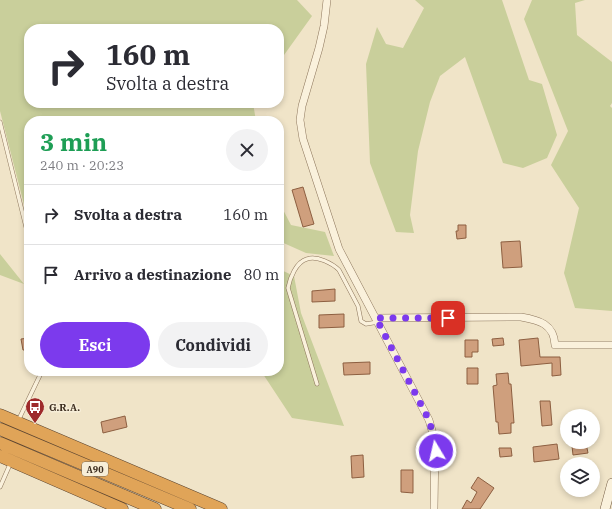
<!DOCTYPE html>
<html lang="it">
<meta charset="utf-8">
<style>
:root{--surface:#fff;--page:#f2f2f3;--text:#2b2b33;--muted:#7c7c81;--line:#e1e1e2;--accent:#7c3aed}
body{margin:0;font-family:"IBM Plex Serif",serif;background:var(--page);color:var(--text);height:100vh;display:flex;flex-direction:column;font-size:15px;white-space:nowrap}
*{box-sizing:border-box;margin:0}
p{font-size:13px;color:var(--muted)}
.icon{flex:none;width:22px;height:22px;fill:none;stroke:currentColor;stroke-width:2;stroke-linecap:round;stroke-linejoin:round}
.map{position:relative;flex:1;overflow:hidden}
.panel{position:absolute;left:24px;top:116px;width:260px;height:260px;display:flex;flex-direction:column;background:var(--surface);border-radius:16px;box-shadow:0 2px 6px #0003}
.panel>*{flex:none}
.banner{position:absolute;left:24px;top:24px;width:260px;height:84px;border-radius:16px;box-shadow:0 2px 6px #0003;background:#fff;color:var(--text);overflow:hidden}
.tools{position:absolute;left:560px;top:409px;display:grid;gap:8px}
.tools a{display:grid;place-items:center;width:40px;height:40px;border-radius:50%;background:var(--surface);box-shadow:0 2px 6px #0003;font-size:20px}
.pin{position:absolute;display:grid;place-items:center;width:34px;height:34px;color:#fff;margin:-17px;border-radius:8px;box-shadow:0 2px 6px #0006}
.me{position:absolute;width:44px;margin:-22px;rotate:351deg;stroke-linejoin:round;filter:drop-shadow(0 0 3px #0008)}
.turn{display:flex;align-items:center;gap:14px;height:84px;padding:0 16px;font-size:18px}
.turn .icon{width:52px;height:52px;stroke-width:2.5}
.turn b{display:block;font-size:28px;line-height:34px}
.round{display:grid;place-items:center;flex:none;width:42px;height:42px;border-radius:21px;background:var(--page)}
.headline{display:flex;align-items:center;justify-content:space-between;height:68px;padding:0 16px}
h1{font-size:24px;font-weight:700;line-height:30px;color:#1e9e55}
.cta{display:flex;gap:8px;margin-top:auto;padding:8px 16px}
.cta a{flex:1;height:46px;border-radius:24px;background:var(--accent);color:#fff;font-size:16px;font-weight:700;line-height:46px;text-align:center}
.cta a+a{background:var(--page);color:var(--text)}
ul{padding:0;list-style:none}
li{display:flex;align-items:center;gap:12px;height:60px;padding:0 16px;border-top:1px solid var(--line)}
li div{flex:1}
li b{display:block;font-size:15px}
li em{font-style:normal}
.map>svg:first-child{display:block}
</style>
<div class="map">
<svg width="612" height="509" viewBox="0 0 612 509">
<rect width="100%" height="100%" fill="#f0e4c8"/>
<path fill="#c9cf9b" d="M0,0H297L312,16L279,62V29H29V103H253L256,121H29V224L0,111Z
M415,0H502L529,80L542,84L557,135L547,158L523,168L503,163L465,57L440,76L430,102L418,151L410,215L414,233L396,232L370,163L366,64L377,27L386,44L403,48L424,8Z
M532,0H585L575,3L577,35L612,62V103L610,106L612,108V311L575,308L564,273L579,208L551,165L568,131L524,19Z
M279,202L291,225L325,232L334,256L306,253L279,241Z
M0,254L24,284L0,275Z
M279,269L294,276L301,313L344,426L292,418L261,371H279Z"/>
<path fill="#cf9f7d" stroke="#8d5f41" d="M303,187L314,224L303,227L292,190Z
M458,225H466V238L457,239L456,231H458Z
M520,241L522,267L503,268L501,242Z
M335,289V301L312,302V291Z
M344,314V327L319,328V315Z
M29,338V350H23L21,339Z
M503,338L504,345L493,346L492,339Z
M538,338L540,357H560L561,375L552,376V363L521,366L519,340Z
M465,340H478V352H472V357H465Z
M370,362V374L344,375L343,363Z
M467,368H478V384H467Z
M508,373L509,384H511L514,423H511V433L499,434L498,422H496L493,386L497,385L496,374Z
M540,401H550L552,425L542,426Z
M125,416L127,427L103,433L101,422Z
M586,443L588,453L573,455L572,446Z
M557,444L559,459L534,462L533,447Z
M499,448H511L512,456L500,457Z
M363,455L364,477L352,478L351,456Z
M401,470H413V493L401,492Z
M478,477L494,488L480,509H462L467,500L471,503L477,492L471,488Z"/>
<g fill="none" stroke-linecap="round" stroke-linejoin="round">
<g stroke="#8d765c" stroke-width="4.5">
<path id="lane" d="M0,122L29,239
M317,384L288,288C290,278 296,262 307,259C317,255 333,264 339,270L358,306L361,321L366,324L378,322
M18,421L42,371
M0,487L11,462"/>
</g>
<g stroke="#8d765c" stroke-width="8">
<path id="street" d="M327,0L324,26L319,48L302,106L300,120L303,139L339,249L429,420L435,441L434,509
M376,318L521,317C539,320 554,324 555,345H612"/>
</g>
<g stroke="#6f573f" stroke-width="10">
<path id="secondary" d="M605,509L612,483"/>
</g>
<g stroke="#5b4430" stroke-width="13">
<path id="highway" d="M0,415L221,509
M0,429L190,509
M0,443L155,509
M0,456L122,509"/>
</g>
<use href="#lane" stroke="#faf1dc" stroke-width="3.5"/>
<use href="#street" stroke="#faf1dc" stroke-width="7"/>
<use href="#secondary" stroke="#faf1dc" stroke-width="9"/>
<use href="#highway" stroke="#e0a458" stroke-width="12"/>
</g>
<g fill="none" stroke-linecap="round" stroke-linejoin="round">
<path stroke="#7c3aed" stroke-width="7" stroke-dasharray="0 12.6" d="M436,451L435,442L429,420L376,318H448"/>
</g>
<defs>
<g id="bus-pin" transform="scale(1)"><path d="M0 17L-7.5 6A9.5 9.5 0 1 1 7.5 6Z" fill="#9e2a2b" stroke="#f7eed8"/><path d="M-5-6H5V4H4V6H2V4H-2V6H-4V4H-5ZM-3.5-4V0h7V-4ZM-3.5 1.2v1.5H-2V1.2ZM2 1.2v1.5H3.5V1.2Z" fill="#fff"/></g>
</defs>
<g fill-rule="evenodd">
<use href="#bus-pin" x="35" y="407"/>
</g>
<g text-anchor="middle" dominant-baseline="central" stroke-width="3" stroke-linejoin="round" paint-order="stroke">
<rect fill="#f7eed8" stroke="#756857" stroke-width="1" x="82" y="462" width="26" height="14" rx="3"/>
<g font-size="9" font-weight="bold" fill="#3d2e20">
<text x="95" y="469">A90</text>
</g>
<g font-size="10" font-weight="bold" fill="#3d2e20" stroke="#f7eed8" text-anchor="start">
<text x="49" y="407">G.R.A.</text>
</g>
</g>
</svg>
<div class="tools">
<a><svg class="icon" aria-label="sound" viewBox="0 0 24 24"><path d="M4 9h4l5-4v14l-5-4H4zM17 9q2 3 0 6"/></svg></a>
<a><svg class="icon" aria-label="layers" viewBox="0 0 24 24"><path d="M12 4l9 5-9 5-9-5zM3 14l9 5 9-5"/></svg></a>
</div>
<div class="pin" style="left:448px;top:318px;background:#d93025"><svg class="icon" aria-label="arrive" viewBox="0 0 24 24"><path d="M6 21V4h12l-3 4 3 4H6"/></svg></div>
<svg class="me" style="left:436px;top:451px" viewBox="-20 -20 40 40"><circle r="17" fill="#7c3aed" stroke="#fff" stroke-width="3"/><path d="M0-11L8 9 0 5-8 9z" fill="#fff"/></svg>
<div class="banner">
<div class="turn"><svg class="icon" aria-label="right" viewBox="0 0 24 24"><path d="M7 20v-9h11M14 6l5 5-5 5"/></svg><div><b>160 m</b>Svolta a destra</div></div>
</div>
<section class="panel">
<div class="headline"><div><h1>3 min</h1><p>240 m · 20:23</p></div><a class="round"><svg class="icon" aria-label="close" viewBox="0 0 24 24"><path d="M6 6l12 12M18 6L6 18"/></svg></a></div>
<ul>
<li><svg class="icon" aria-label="right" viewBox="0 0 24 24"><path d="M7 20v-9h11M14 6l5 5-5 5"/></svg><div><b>Svolta a destra</b></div><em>160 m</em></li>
<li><svg class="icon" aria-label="arrive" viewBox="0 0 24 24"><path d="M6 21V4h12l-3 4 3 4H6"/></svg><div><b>Arrivo a destinazione</b></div><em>80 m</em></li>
</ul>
<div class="cta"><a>Esci</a><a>Condividi</a></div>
</section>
</div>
